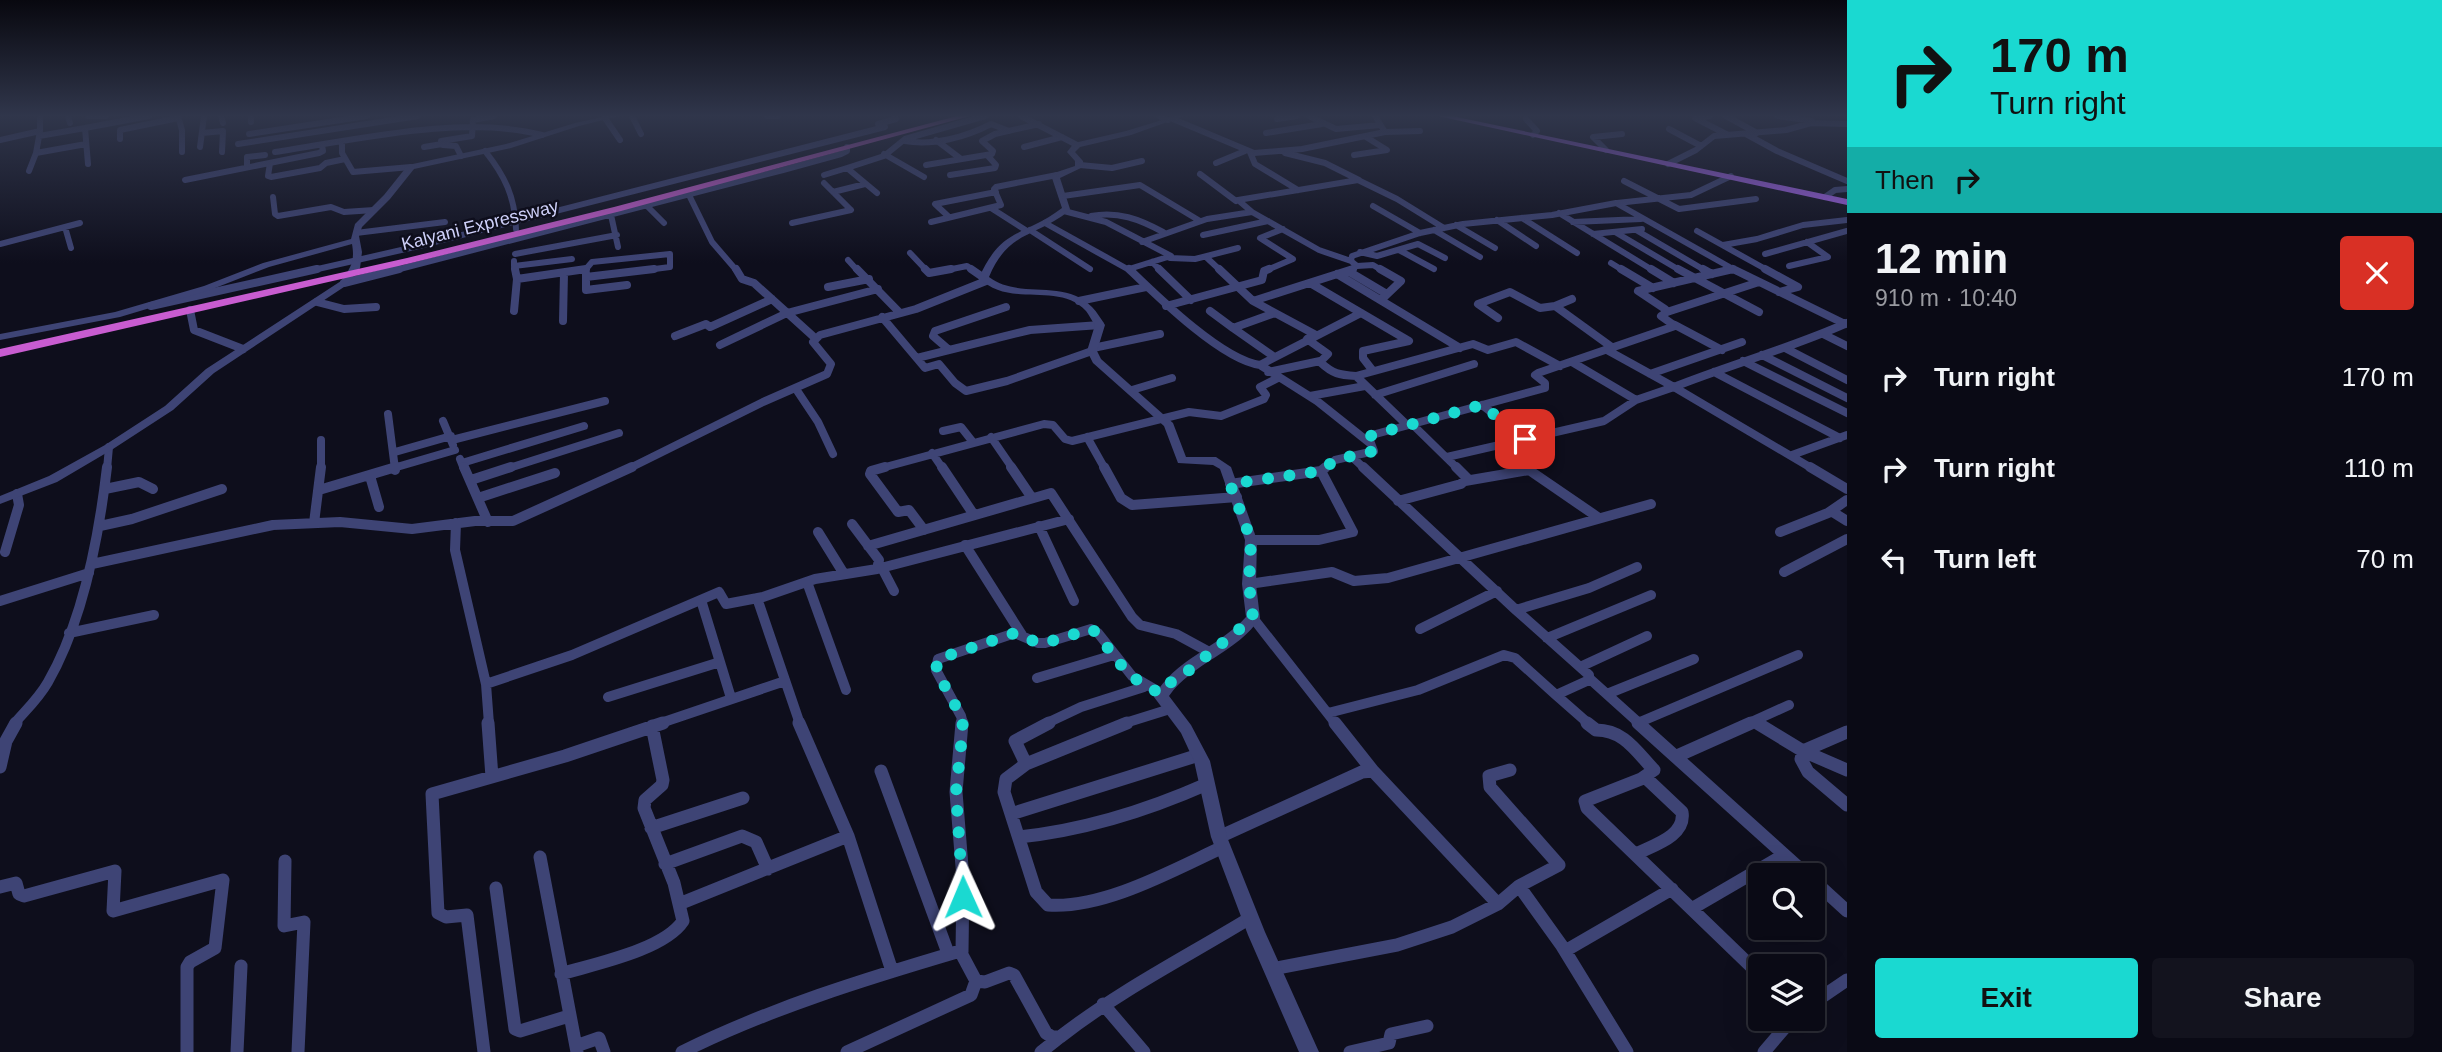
<!DOCTYPE html>
<meta charset="utf-8">
<style>
:root{--surface:#0a0a15;--page:#13131e;--text:#f1f3f6;--muted:#999aa0;--line:#2a2b34;--accent:#1ad9d1}
body{margin:0;font-family:Helvetica,sans-serif;background:var(--page);color:var(--text);height:100vh;display:flex;flex-direction:column;font-size:26px;white-space:nowrap}
*{box-sizing:border-box;margin:0}
p{font-size:23px;color:var(--muted)}
.icon{flex:none;width:38px;height:38px;fill:none;stroke:currentColor;stroke-width:2;stroke-linecap:round;stroke-linejoin:round}
.map{position:relative;flex:1;overflow:hidden}
.side{display:flex;flex-direction:column;background:var(--surface);width:595px}
.side>*{flex:none}
.guide{background:#1ad9d1;color:#111;overflow:hidden}
.tools{position:absolute;left:1748px;top:863px;display:grid;gap:14px}
.tools a{display:grid;place-items:center;width:77px;height:77px;border-radius:7px;background:var(--surface);box-shadow:0 7px 28px #0002,0 0 0 2px var(--line);font-size:35px}
.pin{position:absolute;display:grid;place-items:center;width:60px;height:60px;color:#fff;margin:-30px;border-radius:14px;box-shadow:0 4px 10px #0006}
.me{position:absolute;width:77px;margin:-38px;rotate:359deg;stroke-linejoin:round;filter:drop-shadow(0 0 5px #0008)}
.turn{display:flex;align-items:center;gap:24px;height:147px;padding:0 28px;font-size:32px}
.turn .icon{width:91px;height:91px;stroke-width:2.5}
.turn b{display:block;font-size:49px;line-height:60px}
.then{display:flex;align-items:center;height:66px;padding:0 28px;background:#0003;gap:14px;font-size:26px}
.round{display:grid;place-items:center;flex:none;width:74px;height:74px;border-radius:7px;background:var(--page)}
.head{display:flex;align-items:center;justify-content:space-between;height:119px;padding:0 28px}
h1{font-size:42px;font-weight:700;line-height:52px}
.action{display:flex;gap:14px;margin-top:auto;padding:14px 28px}
.action a{flex:1;height:80px;border-radius:7px;background:var(--accent);color:#111;font-size:28px;font-weight:700;line-height:80px;text-align:center}
.action a+a{background:var(--page);color:var(--text)}
ul{padding:0;list-style:none}
li{display:flex;align-items:center;gap:21px;height:91px;padding:0 28px}
li div{flex:1}
li b{display:block;font-size:26px}
li em{font-style:normal}
main{display:flex;flex:1;min-height:0}
.map>svg:first-child{display:block}
</style>
<main>
<div class="map">
<svg width="1847" height="1052" viewBox="0 0 1847 1052">
<rect width="100%" height="100%" fill="#0e0e1c"/>
<g fill="none" stroke-linecap="round" stroke-linejoin="round">
<path stroke="#3e4475" stroke-width="6" d="M40,116V131
M68,116L70,123
M88,116H106
M178,116L182,130V152
M221,116L223,123
M251,116V122
M632,116L641,134
M767,116H778
M1021,116L1077,145
M1159,116L1168,120
M1309,116L1336,129L1380,125
M1710,116L1695,118L1728,135
M1726,116L1757,133
M1778,116L1812,121
M605,118L620,140
M1173,119L1254,153L1302,149L1385,132L1375,116
M1277,119L1297,116
M1526,119L1537,131L1533,135
M878,124L896,119L894,116
M1669,129L1701,146
M1385,132L1420,131
M202,133L223,131L222,152
M1266,133L1322,124
M249,134L367,116
M1746,134L1777,151L1847,181
M39,136L85,128
M120,139V130L178,118
M0,140L40,131L36,153L86,144
M936,140L961,159
M441,141L472,136L473,120L494,116
M905,141C933,146 966,137 991,124L1009,131
M342,142V153L353,172L411,167
M238,144L418,116
M443,145L456,146L461,156
M200,147L204,116
M424,147L442,144
M1024,147L1062,137
M1606,150L1593,137L1622,134
M485,151C505,176 515,197 516,229
M275,152C355,140 463,114 542,135
M1250,152L1255,164L1298,190
M1285,153L1325,163L1359,180
M884,154L924,177
M1354,155L1387,150L1366,137
M270,163L268,176L271,177L320,168L326,163L345,159
M1216,163L1245,151
M88,164L85,128L149,116
M1668,164L1696,150L1714,136L1786,130L1811,123L1847,124
M926,165L992,154L993,151L982,141L995,134L1039,124
M1080,165L1112,168L1142,161
M247,167V157L265,155
M29,171L36,153
M1200,174L1236,201
M824,175L847,168
M950,175L995,168L996,165L987,155
M185,180L319,153L323,151L322,145
M1624,181L1679,209L1756,199
M824,183L851,210
M833,192L865,184
M877,193L847,168L884,156L905,139L985,116
M689,195L712,242L737,271
M1063,196L1140,185L1200,221
M273,197L275,214L278,216L331,207L344,212L374,210
M1825,197L1835,190L1847,189
M1617,203L1691,195L1731,176
M647,206L664,223
M1373,206L1420,233
M991,208L1027,231
M1064,211L1106,222L1171,256L1129,269
M1252,212L1319,250L1351,261
M1559,213L1654,271
M611,215L618,247
M1091,216C1118,211 1139,219 1163,232
M949,217L935,204L996,192
M1522,218L1577,253
M1497,220L1536,246
M931,222L1001,205L994,189L996,187L1057,175
M1573,222L1641,219
M792,223L851,210
M1045,223L1131,271
M1456,225L1495,248
M65,227L71,248
M1030,230L1090,269
M1434,230L1480,257
M1636,230L1706,271
M1697,231L1769,271
M1615,232L1681,271
M356,233L445,222
M1593,234L1642,229
M1203,235L1268,221
M1142,242L1207,219L1252,212L1238,200L1358,180L1397,199L1444,228
M0,244L80,223
M1723,245L1757,239L1803,225L1847,220
M1399,250L1434,269
M1360,252L1377,256L1418,244L1445,258
M910,253L927,271
M515,254L617,235
M1765,254L1847,231
M1206,257L1221,271
M1170,258L1195,259L1238,248
M848,260L858,271
M514,261V266L572,259
M1152,262L1161,271
M1611,263L1624,271
M514,266L515,271
M1357,266L1373,265L1383,271
M1789,266L1828,257L1807,242
M1733,269L1736,271
M309,271L419,246L885,127
M392,271L783,170L841,154L847,151V147
M574,271L586,269L592,262L670,254V267L639,271
M942,271L967,266L974,271
M1265,271L1293,259L1260,238L1283,229
M1348,271L1357,266L1351,261L1352,256L1420,233L1463,224L1552,215L1616,203L1733,269L1726,271"/>
<path stroke="#3e4475" stroke-width="8" d="M515,269L517,279L586,269
M736,269L742,279L754,283L815,338
M857,269L900,313
M925,269L929,273L951,269
M971,269L984,278
M1129,269C1157,296 1222,360 1260,365
M1159,269L1191,300
M1219,269L1253,301L1316,335
M1380,269L1401,281L1381,300
M1621,269L1653,288
M1651,269L1674,283
M1678,269L1759,312
M1703,269L1712,274
M1733,269L1845,324
M1765,269L1798,287L1779,292
M1348,271L1385,293
M586,273V290L627,285
M1337,274L1460,348
M586,277L654,269
M344,283L399,269
M1310,283L1409,341L1363,351V358L1373,371
M828,287L869,279
M1572,299L1555,306L1613,348
M1079,301L1146,287
M1253,301L1353,269
M317,302L344,309L376,307
M151,306L317,269
M1166,306L1262,280L1264,271L1269,269
M190,310L194,330L243,349
M514,311L517,279
M1210,311L1233,328
M1667,312L1759,282
M1361,313L1260,365L1317,401L1371,444
M882,317L925,368L939,364L955,383L966,391L1007,381L1092,351
M1498,318L1478,304L1510,292L1540,308L1555,306
M563,321L564,273
M1675,325L1722,350
M1823,334L1847,346
M675,336L706,324L710,327L772,299
M1307,339L1328,354L1320,362C1333,374 1339,375 1356,376L1407,425
M720,345L787,313L878,289
M1093,348L1160,334
M1785,348L1847,380
M948,349L933,336L935,331L1006,307
M1607,350L1674,387
M1762,355L1847,398
M1273,356L1233,328L1275,313
M917,358L1030,330L1100,325
M1743,361L1847,413
M1572,362L1636,400
M1268,372L1320,361
M1714,372L1840,438
M1650,374L1742,342
M1356,376L1473,344L1488,350L1516,342L1560,366
M796,389L818,422L833,454
M1132,390L1172,378
M1375,395L1474,364
M1310,396L1365,386
M1482,405L1526,439
M388,414L395,469
M443,421L453,445
M1411,423L1458,469
M943,431L961,427L972,441
M991,437L1013,469
M1087,437L1105,469
M321,440V469
M452,440L605,401
M395,452L451,436
M932,453L943,469
M1792,455L1847,435
M1351,456L1365,469
M1447,457L1604,421L1636,400L1674,387
M460,459L464,469
M462,463L584,426
M107,469L109,447
M390,469L455,450
M506,469L619,433
M628,469L763,402L827,374L831,364L813,342L820,335L916,309L986,281
M878,469L1044,424L1053,425L1065,439L1072,441L1189,412L1221,416L1264,399L1266,395L1260,387L1278,378
M1324,469L1335,460L1374,451L1369,438L1372,435L1545,388V383L1535,375L1538,373L1675,326L1661,316L1667,312L1665,309L1638,291L1733,269
M1813,469L1674,387C1732,364 1791,348 1847,323"/>
<path stroke="#3e4475" stroke-width="10" d="M395,467V470
M464,467L488,522
M885,467L871,471L870,474L898,512L909,510L924,530
M942,467L974,515
M1011,467L1032,498
M1104,467L1121,498L1132,505L1237,497
M1363,467L1516,610
M1810,467L1847,489
M370,476L379,507
M471,480L511,467
M1465,481L1529,470L1599,518
M1230,484L1321,471L1326,467
M105,489L139,482L153,489
M319,490L396,467
M478,498L555,473
M1398,501L1461,484L1467,478L1456,467
M1831,511L1847,521
M314,523L321,467
M456,523L455,550L486,684L489,724
M100,526L132,519L222,489
M1039,526L1074,601
M818,532L844,574
M1780,532L1828,513L1847,500
M1251,540H1319L1353,532L1321,471
M965,545L1022,635
M868,546L1051,493L1132,617L1140,625L1176,634L1211,653
M5,552L19,505L17,494
M92,564L273,525L340,522L412,529L475,521H513L632,467
M882,568L894,591
M877,569L1069,519
M1784,572L1847,539
M807,582L846,690
M1249,584L1332,572L1354,581L1388,578L1651,504
M757,598L800,724
M701,600L731,698
M0,601L89,573
M1253,618L1336,724
M1420,629L1497,591
M69,633L154,615
M1547,638L1651,595
M1580,667L1647,636
M1037,678L1114,655
M1590,679L1640,724
M486,684L572,655L719,592L726,604L763,597L815,579L877,569L879,560L852,524
M1607,694L1694,659
M608,697L720,662
M1328,713L1418,690L1504,655L1515,658L1556,695
M1754,721L1759,724
M1640,722L1798,655
M14,724C26,710 39,698 48,682C83,621 99,536 107,467
M658,724L785,681
M963,724L961,716L936,670L938,659L1015,633L1038,643H1045L1091,629L1098,633L1132,676L1161,693
M1045,724L1081,707L1144,687
M1122,724L1170,709
M1589,724L1556,695L1589,680V675L1516,610L1589,588L1637,567
M1747,724L1789,705"/>
<path stroke="#3e4475" stroke-width="13" d="M488,723L492,777
M799,723L848,836L892,971
M1127,723L1026,764L1006,779L1004,792L1036,892L1048,905C1104,909 1173,870 1223,847
M1335,723L1373,771
M1587,723L1596,730C1624,730 1636,751 1654,770L1641,779L1585,801L1587,808L1760,975
M1638,723L1807,875
M1757,723L1803,751L1847,770
M1847,732L1803,751L1801,759L1808,772L1847,805
M1677,756L1751,723
M1026,764L1015,741L1049,723
M0,767L6,741L16,723
M881,771L948,953
M1011,814L1199,755
M651,828L743,798
M1019,837C1086,830 1146,811 1207,784
M1219,837L1362,772L1373,771L1498,904
M1636,854C1654,845 1686,836 1682,812L1646,778
M540,857L577,1052
M285,861L284,926L304,922L298,1052
M665,864L742,836L756,842L768,869
M1813,880L1847,911
M1519,886L1562,946L1627,1052
M0,887L16,883L19,894L24,896L115,871L113,911L223,880L215,948L190,962L187,967V1052
M496,888L515,1029L520,1031L569,1016
M679,904L848,836
M1693,908L1784,855
M1565,951L1672,889
M962,952L963,879L956,792L962,723
M1272,969L1397,945L1452,927L1498,904L1519,886L1559,865L1490,787L1489,776L1510,770
M561,974C594,964 664,950 683,921L674,883L644,808L645,800L662,785L663,780L652,726
M1813,1003L1847,980
M1103,1004L1144,1052
M576,1046L599,1038L604,1052
M237,1052L241,966
M484,1052L467,915L446,917L438,913L432,794L565,756L663,723
M682,1052C771,1008 865,979 960,951L976,981L985,982L1009,973L1014,975L1046,1033L1052,1037H1060C1119,991 1186,957 1250,918
M847,1052L971,995L976,981
M1041,1052L1060,1037
M1350,1052L1389,1043L1391,1034L1427,1026
M1764,1052L1793,1018"/>
<path fill="#3e4475" fill-rule="evenodd" d="M607,116H619L579,126L511,148L414,169L390,199L362,227L359,236L362,252L360,268L347,285L214,373L173,410L113,449L57,482L0,504V496L49,476L105,445L165,406L206,369L341,281C351,268 355,261 352,244L269,267L210,290L120,317L0,340V334L115,312L204,286L263,263L351,239L355,224L384,195L408,165L506,144L575,123Z
M1175,116H1184L1131,135L1080,147L1075,152L1083,161V167L1060,178L1070,209L1069,211C1034,238 1008,231 989,277C1019,300 1065,278 1092,307C1097,312 1101,319 1105,325L1097,351L1101,359L1173,423L1186,457H1216L1231,467L1257,540L1256,584L1260,618C1238,652 1192,663 1169,696L1191,725L1210,761L1227,837L1265,932L1319,1052H1299L1248,935L1211,837L1194,761L1181,733L1154,697C1173,660 1219,647 1246,617L1242,584L1245,540L1220,469L1213,465L1178,463L1164,426L1093,363L1087,351L1095,325C1092,321 1089,315 1086,311C1058,281 1010,309 979,278C1001,227 1024,237 1062,208L1052,178L1054,173L1075,166V161L1067,152L1074,143L1126,131Z"/>
<path fill="#a462ec" fill-rule="evenodd" d="M1438,116H1452L1847,199V205Z"/>
<path fill="#c85cd0" fill-rule="evenodd" d="M957,116H970L621,211L407,264L0,357V349L407,258L614,207Z"/>
</g>
<linearGradient id="sky" x2="0" y2="1"><stop stop-color="#08080f"/><stop offset="0.44" stop-color="#30364b"/><stop offset="1" stop-color="#30364b" stop-opacity="0"/></linearGradient>
<rect width="1847" height="263" fill="url(#sky)"/>
<g fill="none" stroke-linecap="round" stroke-linejoin="round">
<path stroke="#1ad9d1" stroke-width="12" stroke-dasharray="0 21.6" d="M963,897L956,792L963,727L961,716L936,670L938,659L1015,633L1038,643H1045L1091,629L1097,633C1116,659 1130,682 1161,693L1165,686L1188,671L1253,618L1249,584L1251,540L1230,484L1321,471L1335,460L1374,451L1368,438L1372,435L1482,405L1525,439"/>
</g>
<g text-anchor="middle" dominant-baseline="central" stroke-width="5" stroke-linejoin="round" paint-order="stroke">
<g font-size="18" fill="#ced0f9" stroke="#0e0e1c">
<text transform="translate(480 225) rotate(-14)">Kalyani Expressway</text>
</g>
</g>
</svg>
<div class="tools">
<a><svg class="icon" aria-label="search" viewBox="0 0 24 24"><circle cx="10" cy="10" r="6"/><path d="M15 15l6 6"/></svg></a>
<a><svg class="icon" aria-label="layers" viewBox="0 0 24 24"><path d="M12 4l9 5-9 5-9-5zM3 14l9 5 9-5"/></svg></a>
</div>
<div class="pin" style="left:1525px;top:439px;background:#d93025"><svg class="icon" aria-label="arrive" viewBox="0 0 24 24"><path d="M6 21V4h12l-3 4 3 4H6"/></svg></div>
<svg class="me" style="left:963px;top:897px" viewBox="-20 -20 40 40"><path d="M0-17L14 15 0 8-14 15z" fill="#1ad9d1" stroke="#fff" stroke-width="4"/></svg>
</div>
<section class="side">
<div class="guide">
<div class="turn"><svg class="icon" aria-label="right" viewBox="0 0 24 24"><path d="M7 20v-9h11M14 6l5 5-5 5"/></svg><div><b>170 m</b>Turn right</div></div>
<div class="then">Then<svg class="icon" aria-label="right" viewBox="0 0 24 24"><path d="M7 20v-9h11M14 6l5 5-5 5"/></svg></div>
</div>
<div class="head"><div><h1>12 min</h1><p>910 m · 10:40</p></div><a class="round" style="background:#d93025;color:#fff"><svg class="icon" aria-label="close" viewBox="0 0 24 24"><path d="M6 6l12 12M18 6L6 18"/></svg></a></div>
<ul>
<li><svg class="icon" aria-label="right" viewBox="0 0 24 24"><path d="M7 20v-9h11M14 6l5 5-5 5"/></svg><div><b>Turn right</b></div><em>170 m</em></li>
<li><svg class="icon" aria-label="right" viewBox="0 0 24 24"><path d="M7 20v-9h11M14 6l5 5-5 5"/></svg><div><b>Turn right</b></div><em>110 m</em></li>
<li><svg class="icon" aria-label="left" viewBox="0 0 24 24"><path d="M17 20v-9H6M10 6l-5 5 5 5"/></svg><div><b>Turn left</b></div><em>70 m</em></li>
</ul>
<div class="action"><a>Exit</a><a>Share</a></div>
</section>
</main>
